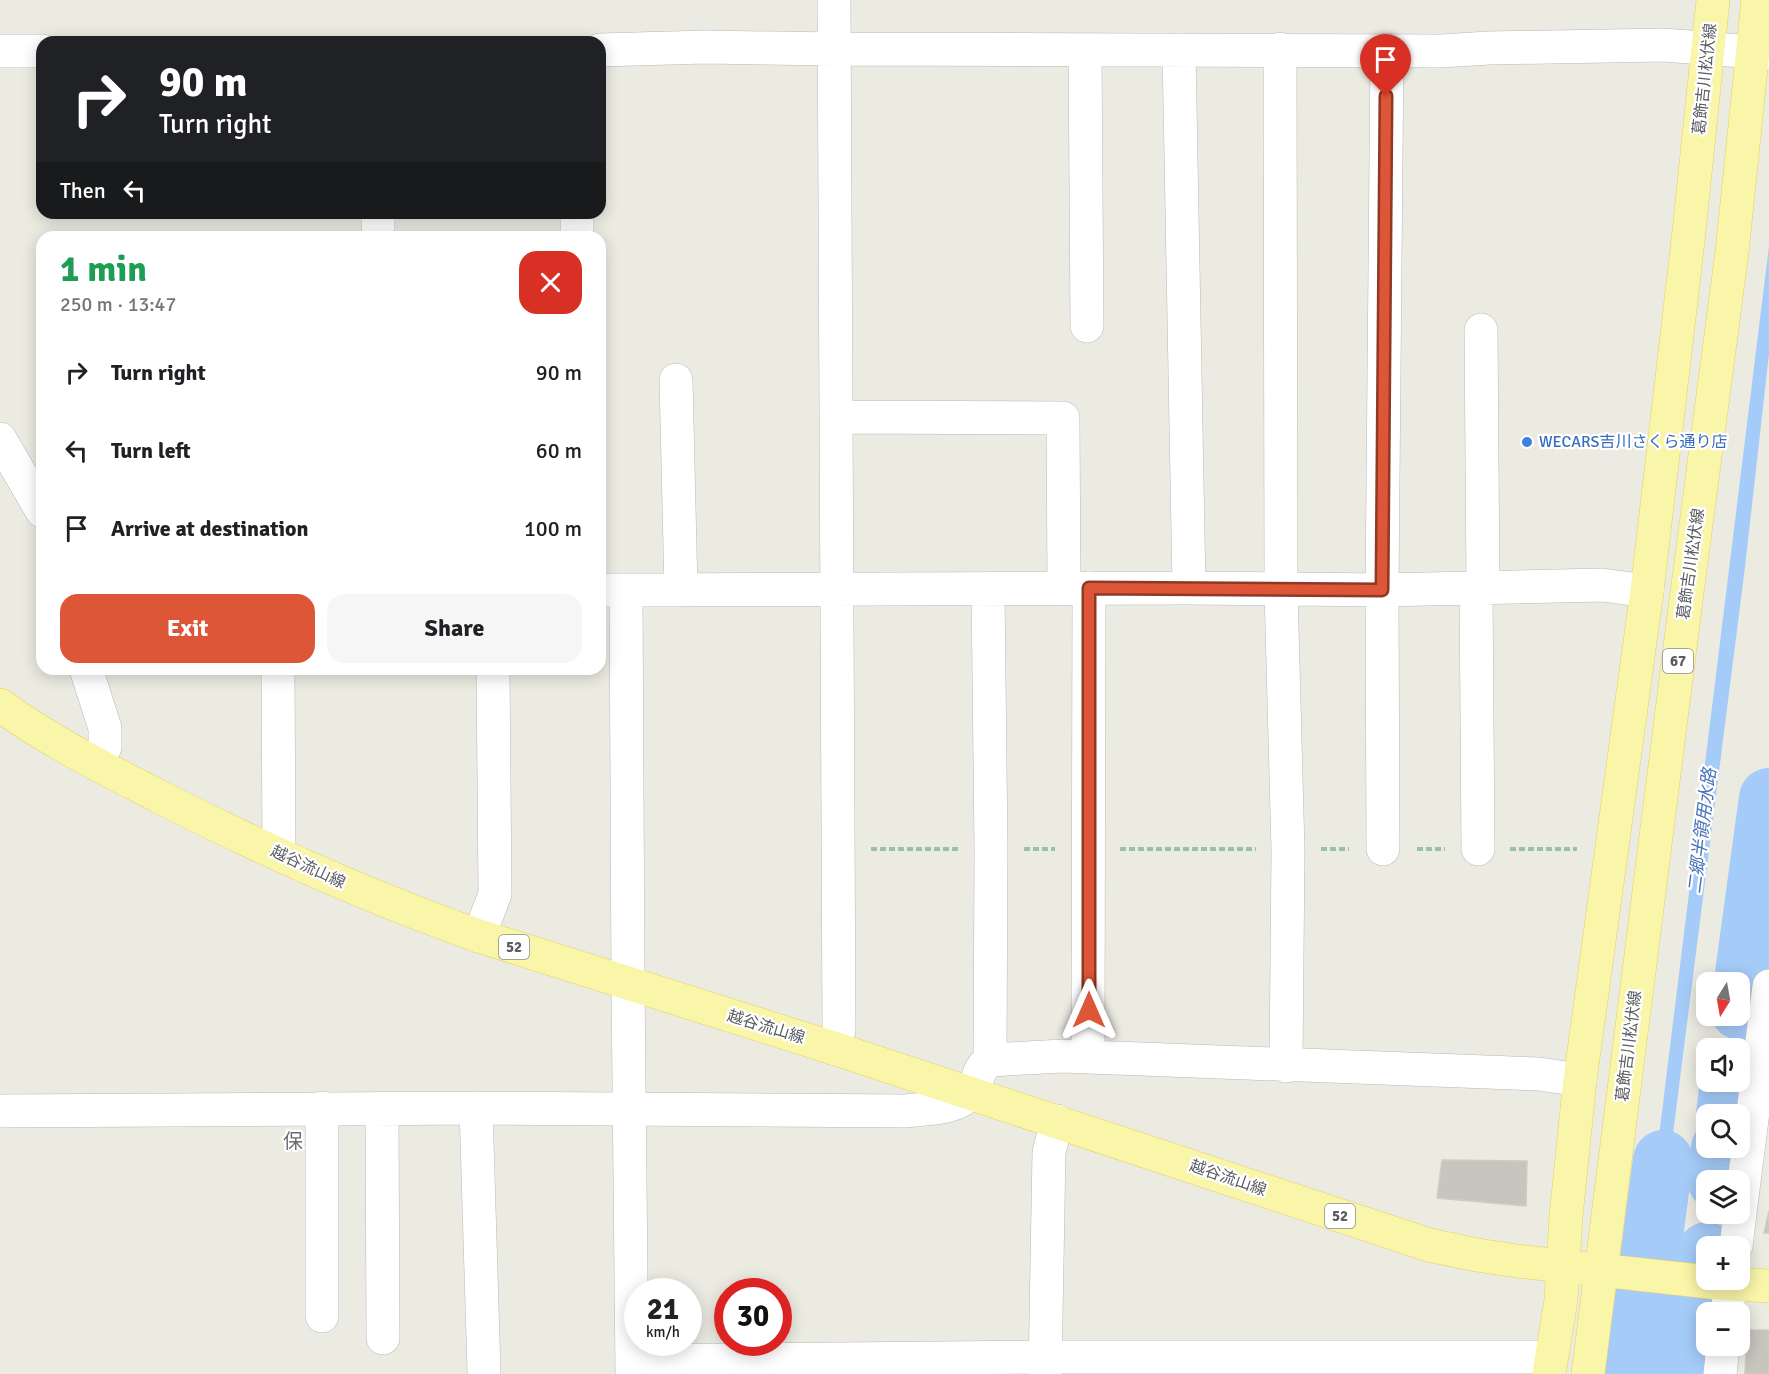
<!DOCTYPE html>
<meta charset="utf-8">
<style>
:root{--surface:#fff;--page:#f6f6f6;--text:#202124;--muted:#757577;--accent:#dc5637}
body{margin:0;font-family:Signika,"Noto Sans JP",sans-serif;background:var(--page);color:var(--text);height:100vh;display:flex;flex-direction:column;font-size:22px;white-space:nowrap}
*{box-sizing:border-box;margin:0}
p{font-size:20px;color:var(--muted)}
.icon{flex:none;width:33px;height:33px;fill:none;stroke:currentColor;stroke-width:2;stroke-linecap:round;stroke-linejoin:round}
.map{position:relative;flex:1;overflow:hidden}
.panel{position:absolute;left:36px;top:231px;width:570px;height:444px;display:flex;flex-direction:column;background:var(--surface);border-radius:18px;box-shadow:0 3px 15px #0003}
.panel>*{flex:none}
.hud{position:absolute;left:36px;top:36px;width:570px;height:183px;border-radius:18px;box-shadow:0 3px 15px #0003;background:#202124;color:#fff;overflow:hidden}
.needle{width:39px;rotate:191deg}
.buttons{position:absolute;left:1696px;top:972px;display:grid;gap:12px}
.buttons a{display:grid;place-items:center;width:54px;height:54px;border-radius:12px;background:var(--surface);box-shadow:0 3px 15px #0003;font-size:30px}
.speed{position:absolute;left:624px;top:1278px;display:flex;gap:12px;font-size:30px;font-weight:700;text-align:center}
.speed>*{display:grid;place-content:center;width:78px;height:78px;border-radius:50%;background:var(--surface);box-shadow:0 3px 15px #0003;line-height:1}
.speed small{font-size:15px;font-weight:400}
.speed .limit{border:9px solid #d22;background:#fff;color:#111}
.pin{position:absolute;display:grid;place-items:center;width:51px;height:51px;color:#fff;margin:-62px -26px;border-radius:50% 50% 50% 0;rotate:-45deg;box-shadow:0 0 6px #0007}
.pin .icon{rotate:45deg}
.me{position:absolute;width:66px;margin:-33px;rotate:0deg;stroke-linejoin:round;filter:drop-shadow(0 0 4px #0008)}
.turn{display:flex;align-items:center;gap:21px;height:126px;padding:0 24px;font-size:27px}
.turn .icon{width:78px;height:78px;stroke-width:2.5}
.turn b{display:block;font-size:42px;line-height:51px}
.then{display:flex;align-items:center;height:57px;padding:0 24px;background:#0003;gap:12px;font-size:22px}
.round{display:grid;place-items:center;flex:none;width:63px;height:63px;border-radius:18px;background:var(--page)}
.overview{display:flex;align-items:center;justify-content:space-between;height:102px;padding:0 24px}
h1{font-size:36px;font-weight:800;line-height:45px;color:#1e9e55}
.cta{display:flex;gap:12px;margin-top:auto;padding:12px 24px}
.cta a{flex:1;height:69px;border-radius:18px;background:var(--accent);color:#fff;font-size:24px;font-weight:800;line-height:69px;text-align:center}
.cta a+a{background:var(--page);color:var(--text)}
ul{padding:0;list-style:none}
li{display:flex;align-items:center;gap:18px;height:78px;padding:0 24px}
li div{flex:1}
li b{display:block;font-size:22px}
li em{font-style:normal}
.map>svg:first-child{display:block}
</style>
<div class="map">
<svg width="1769" height="1374" viewBox="0 0 1769 1374">
<rect width="100%" height="100%" fill="#ecebe2"/>
<path fill="#a5cbf8" d="M1769,246V354L1745,567L1659,1244L1646,1241Z
M1636,1333L1646,1335L1641,1374H1631Z"/>
<g fill="none" stroke-linecap="round" stroke-linejoin="round">
<path stroke="#a5cbf8" stroke-width="60" d="M1740,1010L1769,798
M1726,1114L1730,1082
M1717,1180L1721,1148
M1635,1374L1663,1160
M1691,1374L1707,1252"/>
</g>
<path fill="#c7c5be" stroke="#d0cdc0" stroke-width="1.5" d="M1442,1160L1527,1161L1526,1206L1437,1198Z
M1769,1211V1233H1764Z
M1747,1330H1769V1374H1745Z"/>
<g fill="none" stroke-linecap="round" stroke-linejoin="round">
<g stroke="#b7b8bd" stroke-width="34">
<path id="minor" d="M1280,49L1281,590L1288,850L1286,1066
M600,50L706,47L834,49L1441,51L1489,48L1663,45L1769,53
M1085,50L1087,326
M1179,50L1189,588
M0,51H42
M378,213V229
M577,237V213
M1481,330L1483,587
M676,380L681,590
M836,417L1063,418L1064,589
M0,439L42,511
M1476,588L1478,849
M988,589L991,849L990,1060
M600,590L1189,588L1382,590L1602,585L1647,591
M626,590L628,984L632,1374
M86,669L105,728V747L97,764
M278,669L279,854
M1383,849L1382,590L1387,50
M479,936L495,894L493,669
M833,1048L839,1030L834,0
M1088,1056L1089,588
M382,1108L383,1338
M476,1108L484,1371
M0,1111L476,1108L906,1111C926,1108 957,1110 970,1093C980,1082 975,1071 990,1060L1063,1056L1539,1074L1580,1080
M1740,1213L1769,986
M1736,1246L1740,1214
M1727,1312L1731,1280
M322,1316V1108
M632,1361L1045,1357H1551
M1045,1374L1049,1152L1057,1121
M1720,1374L1723,1346"/>
</g>
<g stroke="#e7d060" stroke-width="34">
<path id="major" d="M0,705C49,741 104,768 158,796C262,849 369,897 479,936L833,1048L1429,1245L1477,1255L1517,1261L1718,1283L1769,1286
M1549,1374L1561,1300L1566,1216L1580,1080L1647,591L1688,241L1713,0
M1588,1374L1686,600L1732,252L1758,0"/>
</g>
<path stroke="#99c2a9" stroke-width="4" stroke-dasharray="6 3" stroke-linecap="butt" d="M871,849H959
M1024,849H1055
M1120,849H1256
M1321,849H1349
M1417,849H1445
M1510,849H1577"/>
<use href="#minor" stroke="#fff" stroke-width="33"/>
<use href="#major" stroke="#f9f5a9" stroke-width="33"/>
</g>
<g fill="none" stroke-linecap="round" stroke-linejoin="round">
<g stroke="#8f3824" stroke-width="15">
<path id="route" d="M1089,1010V588L1382,590L1386,96"/>
</g>
<use href="#route" stroke="#dc5637" stroke-width="10"/>
</g>
<circle fill="#3f7fe0" stroke="#fff" stroke-width="2" cx="1527" cy="442" r="6"/>
<g text-anchor="middle" dominant-baseline="central" stroke-width="4.5" stroke-linejoin="round" paint-order="stroke">
<g fill="#fff" stroke="#8c8d90" stroke-width="1.5">
<rect x="1663" y="649" width="30" height="24" rx="4.5"/>
<rect x="499" y="935" width="30" height="24" rx="4.5"/>
<rect x="1325" y="1204" width="30" height="24" rx="4.5"/>
</g>
<g font-size="15" font-weight="bold" fill="#5a5c61">
<text x="1678" y="661">67</text>
<text x="514" y="947">52</text>
<text x="1340" y="1216">52</text>
</g>
<g font-size="16" fill="#5a5c61" stroke="#fff">
<text transform="translate(1705 79) rotate(-84)">葛飾吉川松伏線</text>
<text transform="translate(1691 564) rotate(-82)">葛飾吉川松伏線</text>
<text transform="translate(308 867) rotate(25)">越谷流山線</text>
<text transform="translate(766 1027) rotate(17)">越谷流山線</text>
<text transform="translate(1629 1046) rotate(-83)">葛飾吉川松伏線</text>
<text transform="translate(1228 1178) rotate(19)">越谷流山線</text>
</g>
<g font-size="16" fill="#366cbe" stroke="#fff" text-anchor="start">
<text x="1539" y="442">WECARS吉川さくら通り店</text>
</g>
<g font-size="18" font-style="italic" fill="#4a74b9" stroke="#fff">
<text transform="translate(1702 831) rotate(-83)">二郷半領用水路</text>
</g>
<g font-size="20" fill="#6b6e73" stroke="#fff">
<text x="293" y="1141">保</text>
</g>
</g>
</svg>
<div class="buttons">
<a><svg class="needle" viewBox="-14 -14 28 28"><path d="M0-13l5 13h-10z" fill="#e53935"/><path d="M0 13l5-13h-10z" fill="#757577"/></svg></a>
<a><svg class="icon" aria-label="sound" viewBox="0 0 24 24"><path d="M4 9h4l5-4v14l-5-4H4zM17 9q2 3 0 6"/></svg></a>
<a><svg class="icon" aria-label="search" viewBox="0 0 24 24"><circle cx="10" cy="10" r="6"/><path d="M15 15l6 6"/></svg></a>
<a><svg class="icon" aria-label="layers" viewBox="0 0 24 24"><path d="M12 4l9 5-9 5-9-5zM3 14l9 5 9-5"/></svg></a>
<a>+</a>
<a>−</a>
</div>
<div class="speed"><div>21<small>km/h</small></div><div class="limit">30</div></div>
<div class="pin" style="left:1386px;top:96px;background:#d93025"><svg class="icon" aria-label="arrive" viewBox="0 0 24 24"><path d="M6 21V4h12l-3 4 3 4H6"/></svg></div>
<svg class="me" style="left:1089px;top:1010px" viewBox="-20 -20 40 40"><path d="M0-17L14 15 0 8-14 15z" fill="#dc5637" stroke="#fff" stroke-width="4"/></svg>
<div class="hud">
<div class="turn"><svg class="icon" aria-label="right" viewBox="0 0 24 24"><path d="M7 20v-9h11M14 6l5 5-5 5"/></svg><div><b>90 m</b>Turn right</div></div>
<div class="then">Then<svg class="icon" aria-label="left" viewBox="0 0 24 24"><path d="M17 20v-9H6M10 6l-5 5 5 5"/></svg></div>
</div>
<section class="panel">
<div class="overview"><div><h1>1 min</h1><p>250 m · 13:47</p></div><a class="round" style="background:#d93025;color:#fff"><svg class="icon" aria-label="close" viewBox="0 0 24 24"><path d="M6 6l12 12M18 6L6 18"/></svg></a></div>
<ul>
<li><svg class="icon" aria-label="right" viewBox="0 0 24 24"><path d="M7 20v-9h11M14 6l5 5-5 5"/></svg><div><b>Turn right</b></div><em>90 m</em></li>
<li><svg class="icon" aria-label="left" viewBox="0 0 24 24"><path d="M17 20v-9H6M10 6l-5 5 5 5"/></svg><div><b>Turn left</b></div><em>60 m</em></li>
<li><svg class="icon" aria-label="arrive" viewBox="0 0 24 24"><path d="M6 21V4h12l-3 4 3 4H6"/></svg><div><b>Arrive at destination</b></div><em>100 m</em></li>
</ul>
<div class="cta"><a>Exit</a><a>Share</a></div>
</section>
</div>
